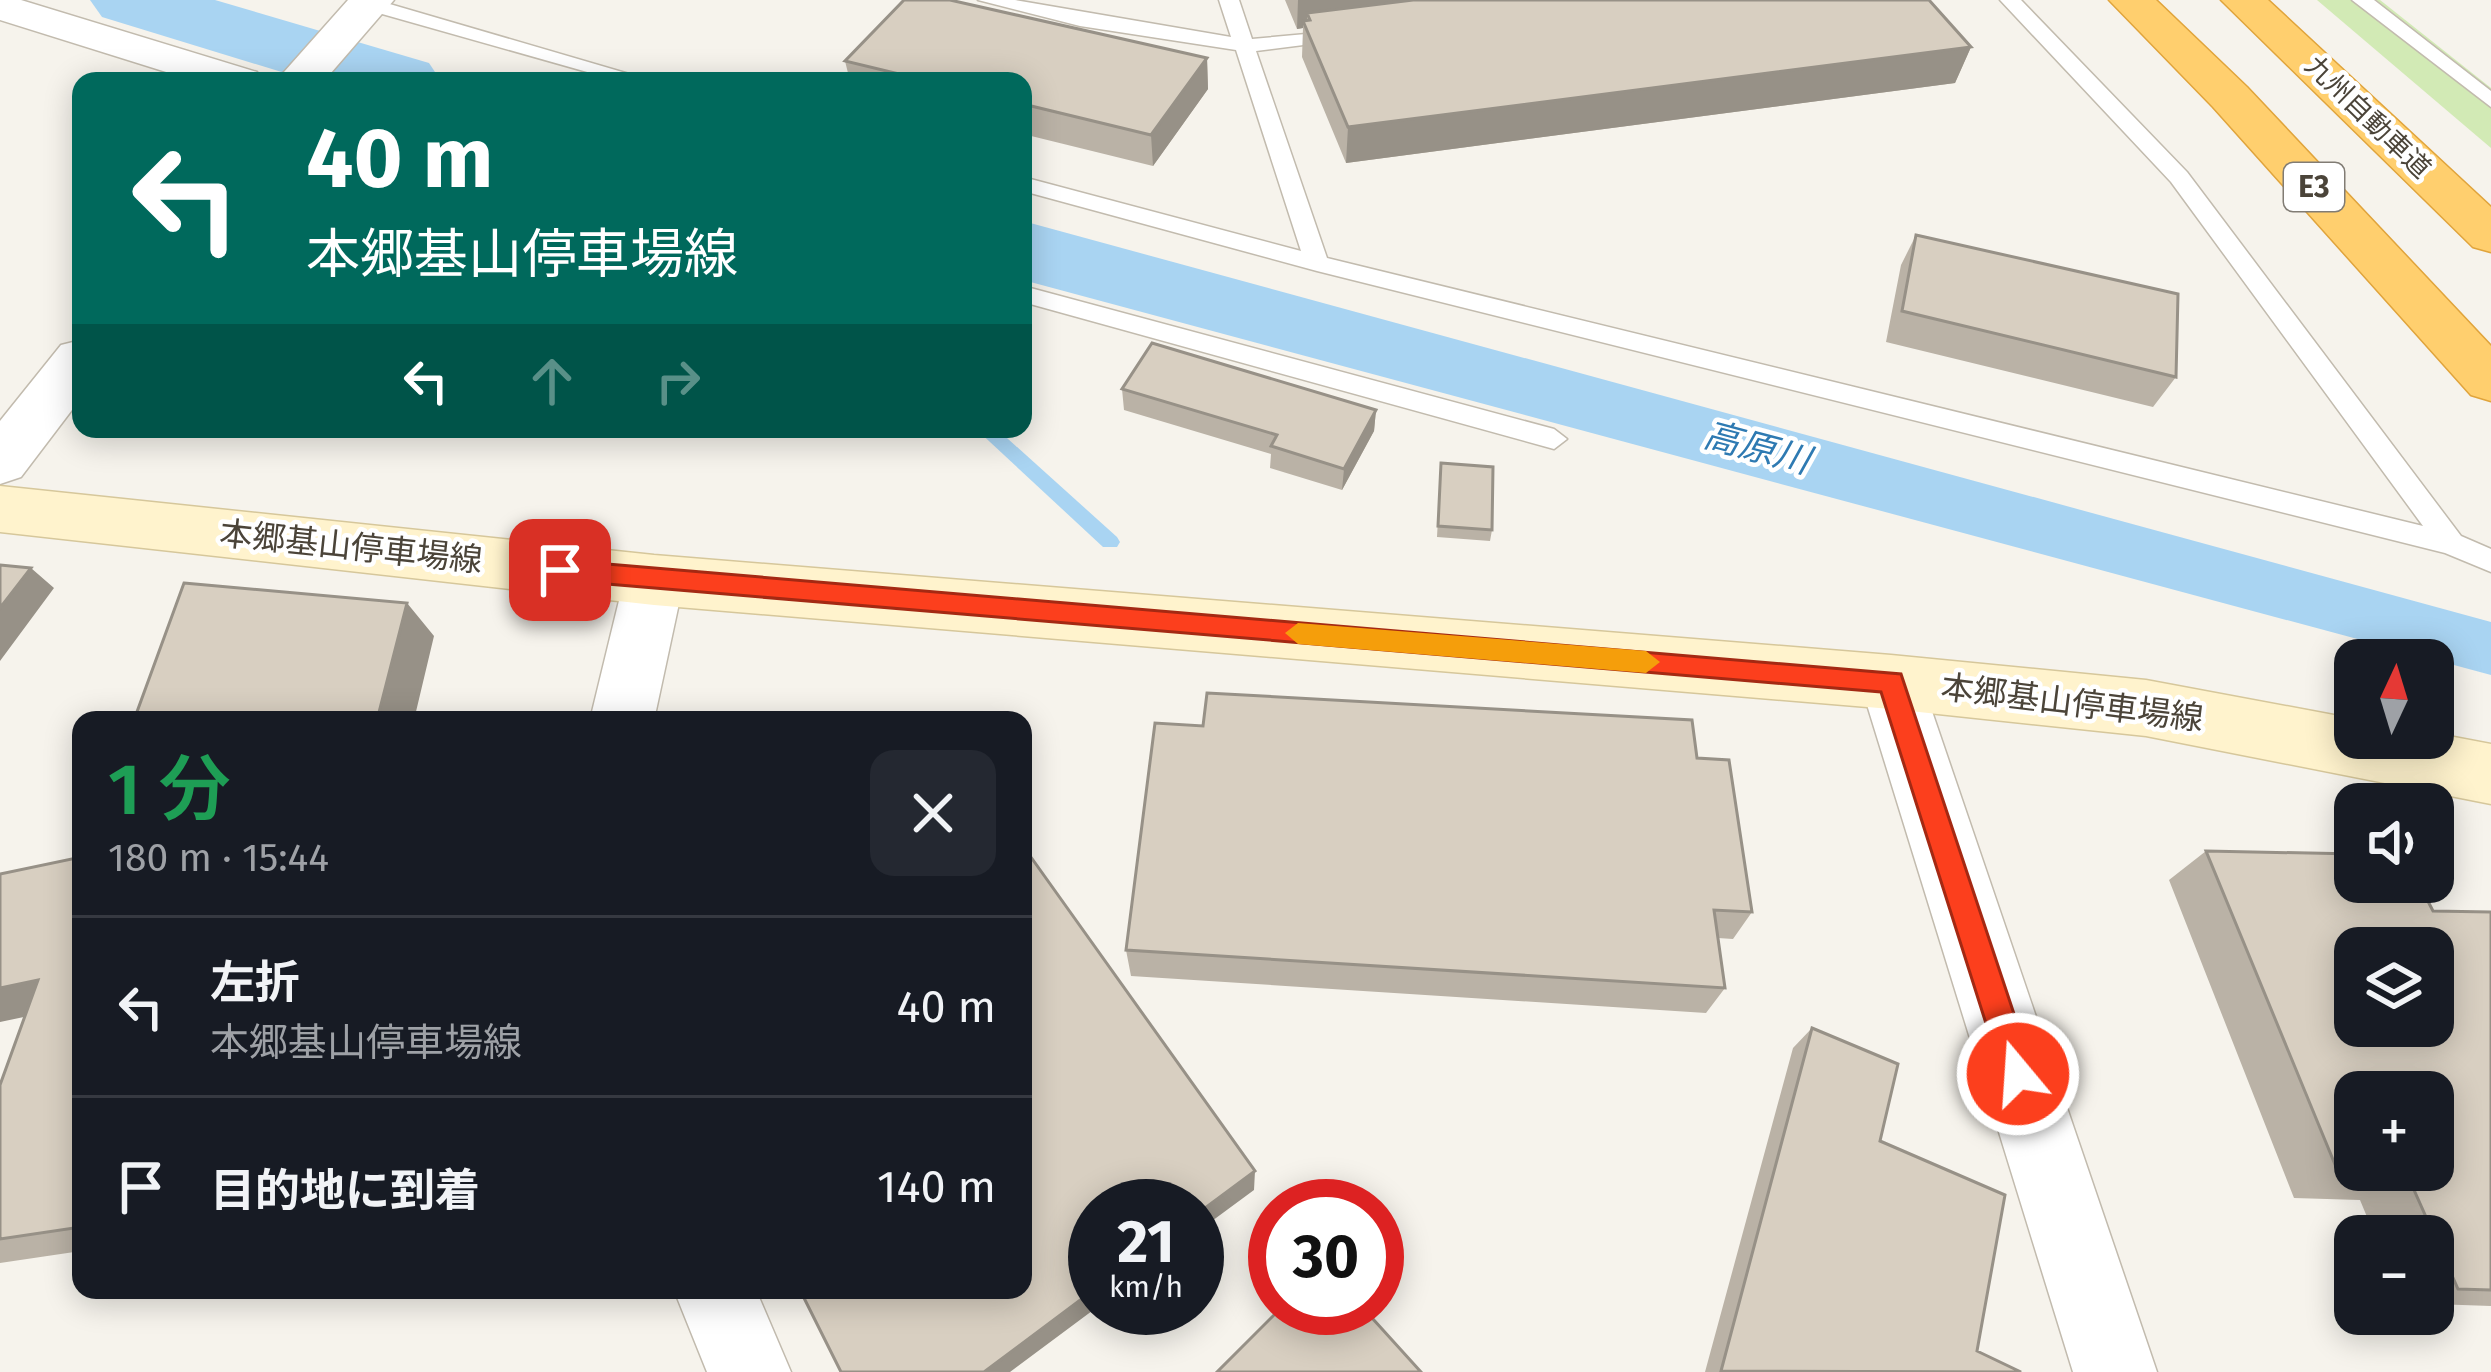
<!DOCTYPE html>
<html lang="ja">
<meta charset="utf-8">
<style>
:root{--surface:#171b24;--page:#242831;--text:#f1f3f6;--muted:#9ea1a6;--line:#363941}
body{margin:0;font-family:"Fira Sans","Noto Sans JP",sans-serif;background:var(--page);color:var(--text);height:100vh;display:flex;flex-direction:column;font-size:45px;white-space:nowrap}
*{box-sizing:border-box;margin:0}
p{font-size:39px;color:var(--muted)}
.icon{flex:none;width:66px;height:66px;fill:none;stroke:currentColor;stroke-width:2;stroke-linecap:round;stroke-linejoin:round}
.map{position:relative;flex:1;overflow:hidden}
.drawer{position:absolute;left:72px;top:711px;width:960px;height:588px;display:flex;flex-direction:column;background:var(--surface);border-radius:24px;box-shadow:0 6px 30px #0003}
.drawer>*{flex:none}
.guide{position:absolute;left:72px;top:72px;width:960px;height:366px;border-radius:24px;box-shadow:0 6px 30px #0003;background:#00695c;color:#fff;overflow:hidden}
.needle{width:78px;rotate:4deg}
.fabs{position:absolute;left:2334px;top:639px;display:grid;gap:24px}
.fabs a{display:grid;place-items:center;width:120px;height:120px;border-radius:24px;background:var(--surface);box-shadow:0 6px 30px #0003;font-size:60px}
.speed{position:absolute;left:1068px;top:1179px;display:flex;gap:24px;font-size:60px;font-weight:700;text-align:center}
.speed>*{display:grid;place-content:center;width:156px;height:156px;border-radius:50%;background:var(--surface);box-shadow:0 6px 30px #0003;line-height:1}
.speed small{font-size:30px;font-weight:400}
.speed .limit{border:18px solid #d22;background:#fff;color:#111}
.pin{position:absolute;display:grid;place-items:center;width:102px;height:102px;color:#fff;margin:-51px;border-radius:24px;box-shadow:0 6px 18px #0006}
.me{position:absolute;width:132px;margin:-66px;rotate:342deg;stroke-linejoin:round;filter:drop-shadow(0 0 9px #0008)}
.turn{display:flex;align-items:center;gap:42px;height:252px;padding:0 36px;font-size:54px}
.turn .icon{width:156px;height:156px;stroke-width:2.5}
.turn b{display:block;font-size:84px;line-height:102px}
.lanes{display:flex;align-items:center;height:114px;padding:0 36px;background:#0003;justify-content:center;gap:60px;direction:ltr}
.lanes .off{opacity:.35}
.round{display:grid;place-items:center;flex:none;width:126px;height:126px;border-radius:24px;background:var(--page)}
.head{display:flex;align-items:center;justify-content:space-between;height:204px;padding:0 36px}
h1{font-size:72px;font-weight:600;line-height:90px;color:#1e9e55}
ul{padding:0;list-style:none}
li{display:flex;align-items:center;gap:36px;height:180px;padding:0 36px;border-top:3px solid var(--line)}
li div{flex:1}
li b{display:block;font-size:45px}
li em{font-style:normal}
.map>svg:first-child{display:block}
</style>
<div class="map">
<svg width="2491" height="1372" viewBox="0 0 2491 1372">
<rect width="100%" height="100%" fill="#f6f3ec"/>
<path fill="#d2eab5" d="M2317,0H2380L2491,88V148Z"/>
<path fill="#a9d4f2" d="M1023,221L2491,622V675L1023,280Z"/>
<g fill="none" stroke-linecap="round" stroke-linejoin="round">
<path fill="#a9d4f2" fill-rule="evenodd" d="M976,429H997L1117,537L1120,542L1117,547H1103Z"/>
<path fill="#a9d4f2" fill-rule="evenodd" d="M90,0H215L429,63L441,81H311L102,17Z"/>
<g stroke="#c2bbae" stroke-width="3">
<path id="service" d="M361,0H376L653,81H619L361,8Z
M978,0H1015L1231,37L1219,0H1239L1252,39L1350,30V38L1343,40L1256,51L1327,258L2423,526L2171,182L2000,0H2021L2187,172L2461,536L2491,549V572L2445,553L1317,271L1023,191V177L1301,251L1236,50L1080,26Z
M2352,0H2374L2491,91V107Z
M1023,286L1554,429L1567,439L1554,449L1023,302Z"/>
</g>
<g stroke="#c2bbae" stroke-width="3">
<path id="minor" d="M0,0H21L257,72L263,81H195L0,20Z
M654,557L675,563L684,580L654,720H590L624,580L633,563Z
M1891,656L1913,664L1922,682L2157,1372H2073L1860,682L1869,664Z
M674,1290H756L791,1372H707Z"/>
</g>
<g stroke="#c2bbae" stroke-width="3">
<path id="tertiary" d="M348,0H394L324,81H276Z
M81,340V398L21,477L0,484V421L61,345Z"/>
</g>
<g stroke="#d6c79b" stroke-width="3">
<path id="secondary" d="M0,486L654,555L1891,655L2146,680L2355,719V738H2433V733L2491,744V804L2146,736L1891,709L654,605L0,532Z"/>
</g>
<g stroke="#e0a43c" stroke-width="3">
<path id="motorway" d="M2109,0H2156L2247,87L2491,346V401L2471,395L2213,107Z
M2221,0H2268L2491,207V252L2473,247Z"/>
</g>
<use href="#service" fill="#fff" fill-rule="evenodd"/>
<use href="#minor" fill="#fff" fill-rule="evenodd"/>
<use href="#tertiary" fill="#fff" fill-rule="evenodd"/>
<use href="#secondary" fill="#fff3cd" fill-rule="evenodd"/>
<use href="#motorway" fill="#ffcf6e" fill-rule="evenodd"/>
</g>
<path fill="#bab2a6" d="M1285,0H1929L1971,47L1955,83L1346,163L1302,57L1303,28L1297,29Z
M1207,58L1208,89L1153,166L1023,134V81H850L845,61Z
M1916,235L2176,377L2153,407L1886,342L1901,265Z
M1122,389L1376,410L1374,431L1342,490L1270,468L1271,454L1124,410Z
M1441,463L1492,530L1490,541L1437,537Z
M1697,758L1752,912L1733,939L1718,938L1725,988L1706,1013L1131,976L1126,950Z
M2206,851L2433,911L2491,912V1306L2433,1304V1236H2375L2360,1200L2294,1198L2169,880Z
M81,857V1251L0,1263V1085Z
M1812,1028L1880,1141L1977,1351L2021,1372H1705L1793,1048Z"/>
<path fill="#979187" d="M1298,0H1528L1310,20L1307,13V28L1303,21V28L1297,29Z
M1971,47L1955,83L1346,163L1348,127Z
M1207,58L1208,89L1153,166L1151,135Z
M1376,410L1374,431L1342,490L1344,469Z
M31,568L54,588L0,661V608Z
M407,603L434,636L414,720H377Z
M38,980L81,1005L0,1022V988Z
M1255,1171L1254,1190L1197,1232V1214Z
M1095,1289L1096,1308L1010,1372H984Z"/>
<path fill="#d8cfc1" stroke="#979187" stroke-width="3" fill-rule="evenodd" d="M904,0H950L1207,58L1151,135L1023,104V81H928L845,61Z
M1413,0H1929L1971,47L1348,127L1303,21L1310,20L1307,13Z
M1916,235L2178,294L2176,377L1902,311Z
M1152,343L1376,410L1344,469L1271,446L1277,435L1122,389Z
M1441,463L1493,467L1492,530L1438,526Z
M0,565L31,568L0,608Z
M184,583L407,603L377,720H134Z
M1207,693L1692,720L1697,758L1729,760L1752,912L1714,910L1725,988L1126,950L1155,723L1203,726Z
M465,716L464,720H435Z
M1023,846L1255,1171L1197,1214V1206H1095V1289L984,1372H841L800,1290H1023Z
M2206,851L2355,854V882H2418L2433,911L2491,912V1290L2458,1289L2410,1181L2341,1179ZM2355,948H2433V1026H2355ZM2355,1092H2433V1170H2355Z
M81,857V1227L0,1239V1085L38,980L0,988V874Z
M1812,1028L1898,1064L1880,1141L2005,1195L1977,1351L2021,1372L1721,1371Z
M1281,1308H1363L1421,1372H1217Z"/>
<path fill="#fc3f1d" stroke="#a42913" stroke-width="3" d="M560,560L1901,674L2034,1074L2030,1085L2018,1090L2007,1085L2002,1074L1881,692L560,580L548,570Z"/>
<path fill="#f59e0b" d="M1298,623L1646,651L1660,662L1646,673L1298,644L1285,633Z"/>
<g text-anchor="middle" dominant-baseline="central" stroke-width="9" stroke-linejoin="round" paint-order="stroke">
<g font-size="27" fill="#4b4439" stroke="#fff">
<text transform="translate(2368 117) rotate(44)">九州自動車道</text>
</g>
<rect fill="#fff" stroke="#817c74" stroke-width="3" x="2284" y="163" width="60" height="48" rx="9"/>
<g font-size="30" font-weight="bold" fill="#4b4439">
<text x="2314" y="187">E3</text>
</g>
<g font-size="33" fill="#4b4439" stroke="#fff">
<text transform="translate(351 547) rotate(6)">本郷基山停車場線</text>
<text transform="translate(2072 703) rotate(7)">本郷基山停車場線</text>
</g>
<g font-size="36" font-style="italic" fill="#2e7ab2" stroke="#fff">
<text transform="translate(1757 448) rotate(15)">高原川</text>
</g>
</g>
</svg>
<div class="fabs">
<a><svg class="needle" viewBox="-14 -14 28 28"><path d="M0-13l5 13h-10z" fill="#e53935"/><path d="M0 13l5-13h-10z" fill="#9ea1a6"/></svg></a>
<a><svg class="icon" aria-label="sound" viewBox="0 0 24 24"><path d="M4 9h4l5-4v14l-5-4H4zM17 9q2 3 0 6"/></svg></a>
<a><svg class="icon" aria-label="layers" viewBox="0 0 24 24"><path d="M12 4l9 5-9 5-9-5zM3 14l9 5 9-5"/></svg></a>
<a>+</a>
<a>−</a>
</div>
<div class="speed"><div>21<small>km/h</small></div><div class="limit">30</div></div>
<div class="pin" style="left:560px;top:570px;background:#d93025"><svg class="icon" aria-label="arrive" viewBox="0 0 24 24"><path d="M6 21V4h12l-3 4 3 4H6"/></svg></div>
<svg class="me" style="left:2018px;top:1074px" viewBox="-20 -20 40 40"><circle r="17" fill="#fc3f1d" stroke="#fff" stroke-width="3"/><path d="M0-11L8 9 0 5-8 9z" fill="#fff"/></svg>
<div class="guide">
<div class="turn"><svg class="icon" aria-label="left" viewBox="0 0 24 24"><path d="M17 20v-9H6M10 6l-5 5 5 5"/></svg><div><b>40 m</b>本郷基山停車場線</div></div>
<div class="lanes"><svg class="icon" aria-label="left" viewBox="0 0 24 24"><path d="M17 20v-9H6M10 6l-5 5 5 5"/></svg><svg class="icon off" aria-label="ahead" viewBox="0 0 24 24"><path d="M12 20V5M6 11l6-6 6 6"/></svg><svg class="icon off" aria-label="right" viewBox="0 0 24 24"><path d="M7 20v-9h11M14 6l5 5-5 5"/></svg></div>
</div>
<section class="drawer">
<div class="head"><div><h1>1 分</h1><p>180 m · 15:44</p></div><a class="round"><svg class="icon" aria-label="close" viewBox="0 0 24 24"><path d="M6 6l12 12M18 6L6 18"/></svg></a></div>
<ul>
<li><svg class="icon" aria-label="left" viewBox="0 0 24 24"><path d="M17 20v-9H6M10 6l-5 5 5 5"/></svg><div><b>左折</b><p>本郷基山停車場線</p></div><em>40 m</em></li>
<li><svg class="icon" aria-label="arrive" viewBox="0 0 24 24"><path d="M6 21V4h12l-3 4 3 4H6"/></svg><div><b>目的地に到着</b></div><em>140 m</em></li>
</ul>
</section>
</div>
